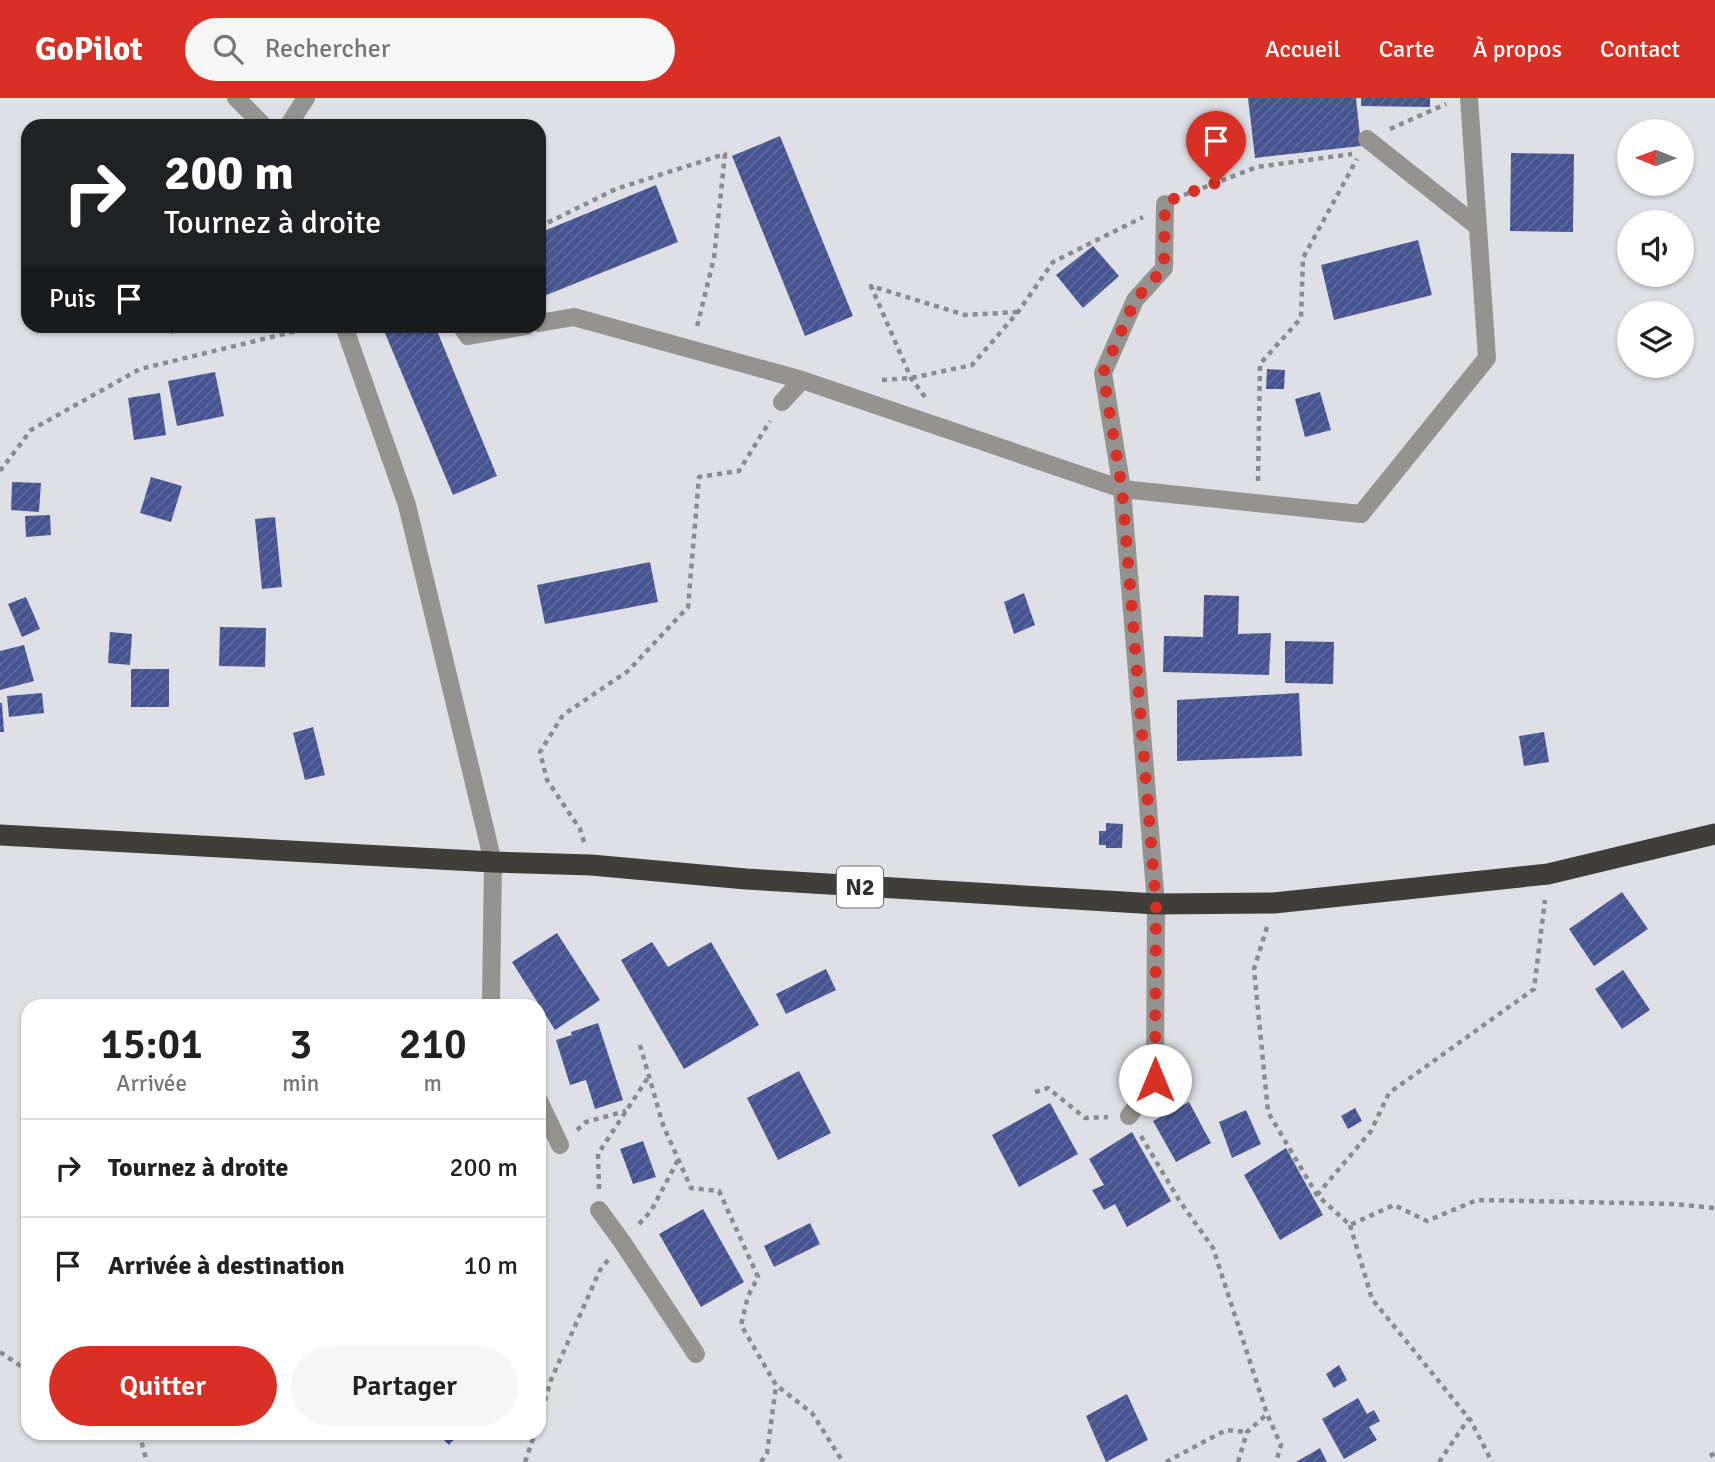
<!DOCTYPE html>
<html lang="fr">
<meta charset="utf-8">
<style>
:root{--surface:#fff;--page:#f6f6f6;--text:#222;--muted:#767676;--line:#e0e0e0;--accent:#d93025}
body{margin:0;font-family:Signika,sans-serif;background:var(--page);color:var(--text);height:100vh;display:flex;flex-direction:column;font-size:26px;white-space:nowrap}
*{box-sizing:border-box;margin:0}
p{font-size:23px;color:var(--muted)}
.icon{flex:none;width:38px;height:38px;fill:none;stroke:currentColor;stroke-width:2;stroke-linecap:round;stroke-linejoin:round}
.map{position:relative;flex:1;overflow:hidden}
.side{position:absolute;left:21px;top:901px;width:525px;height:441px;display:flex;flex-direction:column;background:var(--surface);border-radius:21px;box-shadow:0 2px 5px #0004}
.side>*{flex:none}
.banner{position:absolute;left:21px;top:21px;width:525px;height:214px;border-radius:21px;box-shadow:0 2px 5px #0004;background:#202124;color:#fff;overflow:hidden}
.needle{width:46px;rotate:271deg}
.buttons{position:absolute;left:1617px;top:21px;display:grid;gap:14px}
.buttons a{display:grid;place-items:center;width:77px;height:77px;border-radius:50%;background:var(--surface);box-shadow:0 2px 5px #0004;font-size:35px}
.pin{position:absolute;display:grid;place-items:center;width:60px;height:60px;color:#fff;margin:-72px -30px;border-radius:50% 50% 50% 0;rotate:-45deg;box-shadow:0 0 7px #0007}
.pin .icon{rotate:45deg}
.me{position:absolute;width:77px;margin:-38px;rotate:0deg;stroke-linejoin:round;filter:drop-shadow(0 0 5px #0008)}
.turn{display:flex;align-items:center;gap:24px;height:147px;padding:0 28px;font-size:32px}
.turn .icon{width:91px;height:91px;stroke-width:2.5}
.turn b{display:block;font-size:49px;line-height:60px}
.then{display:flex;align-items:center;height:66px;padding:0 28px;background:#0003;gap:14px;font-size:26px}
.eta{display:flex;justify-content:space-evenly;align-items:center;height:119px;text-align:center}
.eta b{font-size:42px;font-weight:600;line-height:49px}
.action{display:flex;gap:14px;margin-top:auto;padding:14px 28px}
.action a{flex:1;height:80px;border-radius:42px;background:var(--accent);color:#fff;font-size:28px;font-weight:600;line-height:80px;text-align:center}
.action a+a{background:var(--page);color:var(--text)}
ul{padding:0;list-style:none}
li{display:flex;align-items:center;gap:21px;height:98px;padding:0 28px;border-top:2px solid var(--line)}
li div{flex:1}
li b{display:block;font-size:26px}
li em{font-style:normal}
header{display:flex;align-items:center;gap:42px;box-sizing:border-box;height:98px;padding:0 35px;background:var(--accent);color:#fff}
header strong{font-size:33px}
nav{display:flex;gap:38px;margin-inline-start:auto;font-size:24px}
.search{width:490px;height:63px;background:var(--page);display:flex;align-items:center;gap:18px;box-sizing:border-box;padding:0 24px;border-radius:38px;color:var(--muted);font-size:26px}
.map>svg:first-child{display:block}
</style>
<header>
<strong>GoPilot</strong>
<div class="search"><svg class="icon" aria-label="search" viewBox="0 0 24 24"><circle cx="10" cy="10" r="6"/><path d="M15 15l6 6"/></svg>Rechercher</div>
<nav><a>Accueil</a><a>Carte</a><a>À propos</a><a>Contact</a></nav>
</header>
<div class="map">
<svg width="1715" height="1364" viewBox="0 0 1715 1364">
<defs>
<pattern id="building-hatch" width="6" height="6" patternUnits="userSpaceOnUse" patternTransform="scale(1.75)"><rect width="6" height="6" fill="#465591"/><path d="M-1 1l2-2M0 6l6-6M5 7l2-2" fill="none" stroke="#5f6b9b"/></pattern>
</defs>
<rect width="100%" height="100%" fill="#dee0e6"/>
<path fill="url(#building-hatch)" d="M1248,0H1356L1361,48L1255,60Z
M1361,0H1430V9L1361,8Z
M780,38L853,218L805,238L732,58Z
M1511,55L1574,56L1573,134L1510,133Z
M656,87L678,144L539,200V135Z
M1418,142L1432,197L1334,222L1321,167Z
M1093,148L1119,178L1083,210L1056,177Z
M167,228H186L172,236Z
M382,228H435L497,378L453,397Z
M1267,271L1285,272L1284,291H1266Z
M215,274L224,318L177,328L168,283Z
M1320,294L1331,332L1305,339L1295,301Z
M160,295L166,337L134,342L128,300Z
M151,379L182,388L171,424L140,415Z
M12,384L41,385L39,414L11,412Z
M50,417L51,437L26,439L25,418Z
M275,419L282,489L262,491L255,421Z
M650,464L658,504L545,526L537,487Z
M1024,495L1035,527L1014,536L1004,504Z
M1204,497L1239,498L1238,536L1271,535L1269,577L1163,574L1164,538L1203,539Z
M26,499L40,531L22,539L8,506Z
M220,529L266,530L265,569L219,568Z
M110,534L132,536L130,567L108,565Z
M1285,543L1334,544L1333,586L1285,585Z
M24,547L34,583L0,592V553Z
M131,571H169V609H131Z
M42,595L44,615L9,619L7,598Z
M1299,595L1302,658L1177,663V602Z
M0,605H2L4,634H0Z
M313,629L325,677L305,682L293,635Z
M1544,634L1549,664L1524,668L1519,638Z
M1106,725L1123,726L1122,750H1106V747H1099V733H1106Z
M1622,794L1648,831L1594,868L1569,831Z
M557,835L600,902L555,932L512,864Z
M652,844L668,869L711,844L759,927L684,971L621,862Z
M826,871L836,892L786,916L776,896Z
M1623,872L1650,912L1622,931L1595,891Z
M598,925L623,1002L595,1011L586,982L570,987L556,942L572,937L571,934Z
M799,973L831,1035L778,1062L747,1000Z
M1189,1004L1211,1045L1176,1064L1153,1023Z
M1050,1005L1078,1056L1019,1089L992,1037Z
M1355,1010L1362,1023L1348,1031L1341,1018Z
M1246,1012L1261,1046L1232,1060L1219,1024Z
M1132,1034L1171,1103L1127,1129L1115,1106L1104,1112L1092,1092L1104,1087L1089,1061Z
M643,1043L656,1079L633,1086L620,1051Z
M1286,1050L1323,1117L1280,1142L1244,1077Z
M703,1111L744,1184L701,1209L659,1136Z
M810,1125L820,1146L774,1169L764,1148Z
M1339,1267L1347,1282L1334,1290L1326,1276Z
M1127,1296L1148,1342L1106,1364L1086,1318Z
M1358,1300L1367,1316L1374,1312L1380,1323L1369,1329L1377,1342L1344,1361L1322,1321Z
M437,1335H460L449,1347Z
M1320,1350L1327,1364H1296Z"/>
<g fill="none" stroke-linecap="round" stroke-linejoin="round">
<path stroke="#8a8b8f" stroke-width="4.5" stroke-dasharray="5 5" stroke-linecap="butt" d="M1390,31L1446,6
M1184,97L1257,69L1352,56
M539,129L616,91L725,56L714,160L697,229
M882,282L911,280L972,267L1018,214L1053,164L1143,119
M925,299L911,280L871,188L965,217L1018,214
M0,373L31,332L140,271L317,228
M1258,383L1260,266L1301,220L1303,160L1357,61
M584,744L580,731L547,682L540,654L563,617L628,573L688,509L699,379L739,373L770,323
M1267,829L1254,871L1268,1014L1317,1097L1350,1127L1394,1107L1427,1123L1477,1102L1675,1106L1715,1110
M640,947L663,1027L691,1090L719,1093L758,1179L748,1198L741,1227L776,1287L812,1315L843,1364
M1035,994L1048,990L1085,1020L1108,1019
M577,1032L586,1024L626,1013
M1141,1038L1179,1102L1213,1150L1267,1316L1281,1347L1276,1364
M599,1091L598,1056L649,978
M1317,1097L1371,1033L1389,995L1534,891L1545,802
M639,1126L651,1113L678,1062
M1350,1127L1372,1201L1471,1323L1492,1364
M0,1254L28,1273
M539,1322L551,1282L600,1172L608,1162
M139,1335L147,1364
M1710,1358L1715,1355
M525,1364L535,1335
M761,1364L767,1355L776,1288
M1166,1364L1226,1332L1247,1334
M1238,1364L1247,1334L1267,1316
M1439,1364L1469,1320"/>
<path stroke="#949390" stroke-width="18" d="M236,0L264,28
M288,28L306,0
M1367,41L1478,129
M539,225L574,219L802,282L1122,391L1103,275L1135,202L1164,170L1165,106
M344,228L407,407L493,764L491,903L494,908
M461,228L468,238L526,228
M782,304L802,282
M539,1003L560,1047
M1129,1018L1155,982L1156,806L1122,391L1361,416L1487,260L1469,0
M599,1112L623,1145L696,1256"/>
<path stroke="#3f3e39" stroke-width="21" d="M0,737L493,764L591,767L746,781L1156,806L1274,805L1548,776L1715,736"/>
</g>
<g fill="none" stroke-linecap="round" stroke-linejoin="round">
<path stroke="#d93025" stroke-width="12" stroke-dasharray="0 21.6" d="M1155,982L1156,806L1122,391L1103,275L1135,202L1164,170L1165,106L1175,100L1216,85"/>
</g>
<g text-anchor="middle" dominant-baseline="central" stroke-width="7" stroke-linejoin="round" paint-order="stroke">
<rect fill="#fff" stroke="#6d6e70" stroke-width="2" x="837" y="768.5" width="46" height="41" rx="5"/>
<g font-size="24" font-weight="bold" fill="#2f3032">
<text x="860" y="789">N2</text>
</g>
</g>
</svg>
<div class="buttons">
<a><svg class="needle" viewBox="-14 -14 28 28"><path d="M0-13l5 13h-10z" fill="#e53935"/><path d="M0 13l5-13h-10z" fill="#767676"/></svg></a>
<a><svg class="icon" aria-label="sound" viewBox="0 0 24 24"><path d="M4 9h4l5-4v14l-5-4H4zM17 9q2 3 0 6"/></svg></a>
<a><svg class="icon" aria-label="layers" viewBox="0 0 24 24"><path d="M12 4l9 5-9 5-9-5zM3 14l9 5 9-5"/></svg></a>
</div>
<div class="pin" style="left:1216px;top:85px;background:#d93025"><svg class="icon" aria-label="arrive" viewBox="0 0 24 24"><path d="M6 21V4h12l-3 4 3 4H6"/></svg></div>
<svg class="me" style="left:1155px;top:982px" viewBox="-20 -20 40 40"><circle r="19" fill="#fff"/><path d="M0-13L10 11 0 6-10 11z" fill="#d93025"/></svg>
<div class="banner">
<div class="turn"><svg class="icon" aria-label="right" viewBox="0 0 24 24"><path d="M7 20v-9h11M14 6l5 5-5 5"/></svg><div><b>200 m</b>Tournez à droite</div></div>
<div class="then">Puis<svg class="icon" aria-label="arrive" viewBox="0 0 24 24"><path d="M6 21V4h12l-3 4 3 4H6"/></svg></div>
</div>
<section class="side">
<div class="eta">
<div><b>15:01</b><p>Arrivée</p></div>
<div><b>3</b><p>min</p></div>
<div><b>210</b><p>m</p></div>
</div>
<ul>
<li><svg class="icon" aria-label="right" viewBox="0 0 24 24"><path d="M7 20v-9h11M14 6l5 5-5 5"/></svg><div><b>Tournez à droite</b></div><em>200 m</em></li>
<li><svg class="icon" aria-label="arrive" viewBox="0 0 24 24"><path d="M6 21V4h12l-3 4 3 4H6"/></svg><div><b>Arrivée à destination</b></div><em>10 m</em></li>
</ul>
<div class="action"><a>Quitter</a><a>Partager</a></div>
</section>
</div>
